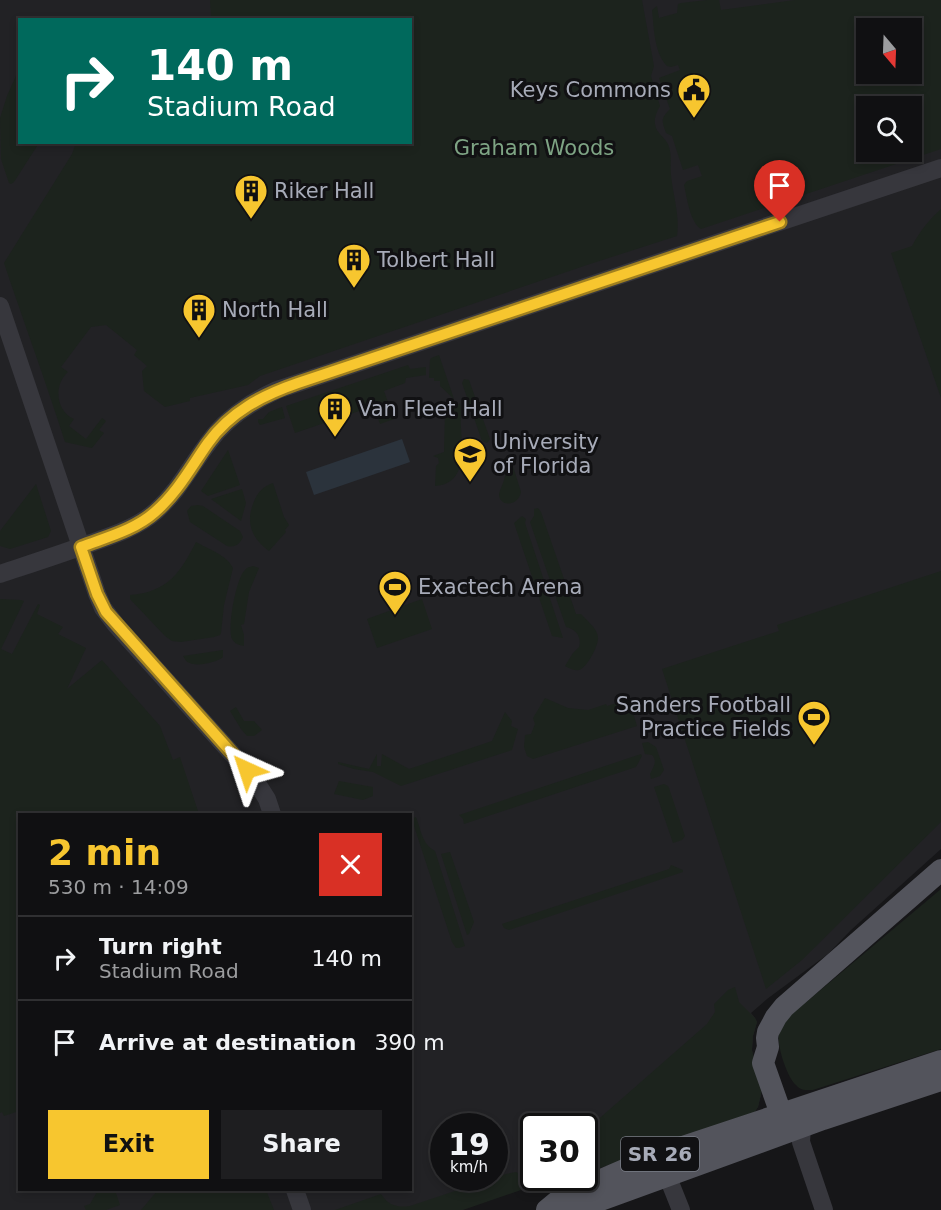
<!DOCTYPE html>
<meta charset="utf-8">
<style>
:root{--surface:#101012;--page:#1e1e20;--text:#f1f3f6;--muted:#9c9d9f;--line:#303032;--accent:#f7c62f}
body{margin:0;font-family:"DejaVu Sans",sans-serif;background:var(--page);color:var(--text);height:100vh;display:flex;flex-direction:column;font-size:22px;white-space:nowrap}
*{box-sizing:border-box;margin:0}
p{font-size:20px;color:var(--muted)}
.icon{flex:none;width:33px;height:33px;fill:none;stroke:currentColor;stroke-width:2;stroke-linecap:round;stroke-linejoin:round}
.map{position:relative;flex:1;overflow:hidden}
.side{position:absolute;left:18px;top:813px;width:394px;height:378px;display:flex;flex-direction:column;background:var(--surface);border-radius:0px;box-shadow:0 3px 9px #0003,0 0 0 2px var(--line)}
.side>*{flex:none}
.guide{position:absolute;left:18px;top:18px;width:394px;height:126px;border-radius:0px;box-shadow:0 3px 9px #0003,0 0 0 2px var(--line);background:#00695c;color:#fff;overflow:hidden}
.needle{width:39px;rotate:161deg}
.controls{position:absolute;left:856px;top:18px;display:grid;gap:12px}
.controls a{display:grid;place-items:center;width:66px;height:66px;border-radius:0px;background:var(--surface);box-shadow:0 3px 9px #0003,0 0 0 2px var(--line);font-size:30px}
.speed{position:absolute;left:430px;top:1113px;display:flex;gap:12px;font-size:30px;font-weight:700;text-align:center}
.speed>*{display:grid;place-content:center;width:78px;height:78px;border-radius:50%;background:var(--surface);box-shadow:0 3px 9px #0003,0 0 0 2px var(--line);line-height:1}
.speed small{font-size:15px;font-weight:400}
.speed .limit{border:3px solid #111;border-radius:9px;background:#fff;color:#111}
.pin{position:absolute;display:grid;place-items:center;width:51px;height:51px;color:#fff;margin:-62px -26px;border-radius:50% 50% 50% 0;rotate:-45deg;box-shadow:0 0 6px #0007}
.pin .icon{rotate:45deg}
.me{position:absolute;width:66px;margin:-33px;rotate:318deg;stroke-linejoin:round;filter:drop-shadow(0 0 4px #0008)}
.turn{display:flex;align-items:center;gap:21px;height:126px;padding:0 30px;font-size:27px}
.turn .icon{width:78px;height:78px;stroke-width:2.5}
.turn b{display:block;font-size:42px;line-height:51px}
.round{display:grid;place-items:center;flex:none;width:63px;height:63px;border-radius:0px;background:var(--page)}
.headline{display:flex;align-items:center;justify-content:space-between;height:102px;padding:0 30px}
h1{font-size:36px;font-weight:700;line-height:45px;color:var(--accent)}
.button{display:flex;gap:12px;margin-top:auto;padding:12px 30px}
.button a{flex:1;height:69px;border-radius:0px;background:var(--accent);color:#111;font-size:24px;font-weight:700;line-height:69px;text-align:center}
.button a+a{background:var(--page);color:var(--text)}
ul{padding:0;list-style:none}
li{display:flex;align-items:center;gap:18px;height:84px;padding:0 30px;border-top:2px solid var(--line)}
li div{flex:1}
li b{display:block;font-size:22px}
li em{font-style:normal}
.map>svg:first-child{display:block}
</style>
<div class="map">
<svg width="941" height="1210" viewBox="0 0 941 1210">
<rect width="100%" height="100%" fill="#161618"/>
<path fill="#222225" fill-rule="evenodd" d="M0,0H941V849L851,930L828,954L767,999L751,1013L755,1018L757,1022L753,1036L752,1050L761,1095L758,1107L753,1114L741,1120L585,1173V1126H534V1178H573L549,1186L543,1182L461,1210H0ZM20,20H411V142H20ZM867,28H912V74H867ZM867,106H912V152H867ZM20,814H411V1190H20ZM444,1126H495V1178H444Z"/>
<path fill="#1c231d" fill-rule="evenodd" d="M210,0H642L654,66L651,76L660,106C657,111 654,118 655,124C656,134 666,137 669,147C672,156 670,166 671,175C673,196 680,215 677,236L590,264L260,376L248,385L190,398V401L165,407L144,391L142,371L147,366L134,355L137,350L106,325L91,327L61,367L68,372C53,385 56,411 74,419L69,426L86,439L102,418L106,421L99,430L104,433L92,448L65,442C46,382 24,323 4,263L72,154L76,143L411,142V20L202,19L211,16Z
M707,0H719L721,10L795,0H941V149L701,229C690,222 687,198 684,185L687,181L702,176L698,165L683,170L672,136L666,133C662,121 660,119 670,109L659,78L680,70L678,65L671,67L667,66C654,53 654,27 652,10L657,6L659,18L677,13L678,4L681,3ZM867,28H912V74H867ZM867,106H912V152H867Z
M19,69L20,142L39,143L14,182L11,184L9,183L1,159L0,118L7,96Z
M941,209V398L891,253L912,246C920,231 929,220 941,209Z
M439,355L454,399L440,386V381H434V378H429L430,360L431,358Z
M408,365L410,369L426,367V375L406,378L405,383L384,391L394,419L380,424L375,410L364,414L362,410L295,433L286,406Z
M464,379L469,380L490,439L487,443L482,441L462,383Z
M460,403C462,411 460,420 461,428C462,450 467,484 435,486L436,466L439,463L438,458L433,456L444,452L445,410H453Z
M282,407L285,418L260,425L258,422V419H263L269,412Z
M228,450L240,485L208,496L201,491Z
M511,460L521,492C518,507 499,507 499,494C500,489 503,484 504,480C506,474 507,467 508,461Z
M273,483L284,517L289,525L285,530L286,532L269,551C250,537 245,521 255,499C259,491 264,486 273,483Z
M36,484L51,531L48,537L10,549L0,546V531Z
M242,489L246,503L241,521L211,499Z
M198,505L203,506L240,531L243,537C240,544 235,548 227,546L190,522L187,511L191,506Z
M538,508L541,512L576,614H581C586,620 597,628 598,637C599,645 587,668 579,670C574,671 569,668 565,666L573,653L579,647C582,637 576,629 566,627L530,522L534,516V509Z
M522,516L526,519L525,523L563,638L552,636L514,523Z
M196,542C208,549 227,555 233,568L224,605L221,633L220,635L214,637L181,642L172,641L165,636L130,599V595C168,592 180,573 196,542Z
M253,566L259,568L249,592L244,624L241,625L244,635V646C239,645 235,644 232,639C227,629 236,578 245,570C247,567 250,567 253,566Z
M941,571V822L802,960L766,989L662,669L779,631L777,625Z
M0,599L21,600L24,601L1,649L12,654L38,604L40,605L37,614L63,627L58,634L86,648L67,689L102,660L160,726L173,760L180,757L199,814H20L19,1111L4,1116L2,1112L0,1113Z
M422,599L432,629L377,648L367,619Z
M223,650V657C218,662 197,667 190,663C186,662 185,659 183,656Z
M545,698L568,708L588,710L606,704L607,706L629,699L637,726L533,759L527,756L524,747L525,735L531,734L535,724L533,718Z
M236,707L244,721H254L262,730L254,736H247L241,729L230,711Z
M505,712L512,721L511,726L518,729L512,750L401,786L373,772L354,769L338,764V762L369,769L377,754V766H381L382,754L409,769L492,741Z
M648,742L656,747L664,770L660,776L651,779L650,774C653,768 658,761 652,755L645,754L642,743Z
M641,754L642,756L636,767L464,824L463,819L459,815Z
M339,781L373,787V796L363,800L334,794Z
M664,784L668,786L669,788L685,836L682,840L673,843L654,787Z
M416,817C421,830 422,844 435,851L465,946L459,948H456L452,942L413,823L411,825V819Z
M450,852L474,922L469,934L467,935L441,854Z
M671,865L683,870V872L509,930L504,928L502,924L669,869Z
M941,889V1049L813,1090C806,1090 801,1091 796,1085C787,1077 776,1044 779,1032C780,1028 784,1023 786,1019Z
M735,987L739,1002L755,1018L757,1022L753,1036L752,1050L762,1090L758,1107L756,1110L753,1114L741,1120L585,1173V1131L707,1024L715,1012L714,1004L728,990Z
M516,1172L523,1176L527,1188L463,1210H335L381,1194C388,1205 397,1208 410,1206L506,1174Z
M98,1190H115L120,1205L106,1210H86L84,1206L90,1204Z
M158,1190H266L274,1210H141Z"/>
<path fill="#2b333c" d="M402,439L410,462L314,495L306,472Z"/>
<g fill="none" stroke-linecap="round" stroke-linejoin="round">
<path stroke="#37373d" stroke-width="18" d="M0,306L97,594L103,608L116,625L253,777L267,799L272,814
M0,574C30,564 61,554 91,543C114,535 138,527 156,511C180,489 190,467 209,442C226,418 251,402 277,390L941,168
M802,1127L801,1142L824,1210
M667,1175L681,1210
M295,1190L302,1210"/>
<path stroke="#53545c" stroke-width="22" d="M786,1128L763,1063L768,1047L767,1038L768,1032L776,1017L784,1007L941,870
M547,1210L564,1196L659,1155L941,1061
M573,1210L823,1119L941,1080"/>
</g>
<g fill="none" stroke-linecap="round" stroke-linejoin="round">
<g stroke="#a1811f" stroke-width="15">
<path id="route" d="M247,770L106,612L97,594L81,547C107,537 135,530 155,512C178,492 191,467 208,443C230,412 263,395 298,383L780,222"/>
</g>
<use href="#route" stroke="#f7c62f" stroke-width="10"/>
</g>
<defs>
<g id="civic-pin" transform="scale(1.725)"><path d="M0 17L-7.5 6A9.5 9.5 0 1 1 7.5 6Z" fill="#f7c62f" stroke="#111113"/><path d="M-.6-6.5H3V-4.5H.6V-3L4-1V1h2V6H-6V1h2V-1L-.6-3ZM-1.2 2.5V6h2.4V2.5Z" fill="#111"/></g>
<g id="building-pin" transform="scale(1.725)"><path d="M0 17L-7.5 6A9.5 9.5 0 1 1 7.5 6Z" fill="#f7c62f" stroke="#111113"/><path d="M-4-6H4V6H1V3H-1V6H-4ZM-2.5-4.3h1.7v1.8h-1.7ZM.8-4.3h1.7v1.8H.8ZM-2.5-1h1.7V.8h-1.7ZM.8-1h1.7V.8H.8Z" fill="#111"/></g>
<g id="university-pin" transform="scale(1.725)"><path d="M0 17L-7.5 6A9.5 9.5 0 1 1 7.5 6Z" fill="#f7c62f" stroke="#111113"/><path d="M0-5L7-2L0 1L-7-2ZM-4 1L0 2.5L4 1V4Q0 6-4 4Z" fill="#111"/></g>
<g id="stadium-pin" transform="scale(1.725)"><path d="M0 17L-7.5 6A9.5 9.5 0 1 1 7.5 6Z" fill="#f7c62f" stroke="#111113"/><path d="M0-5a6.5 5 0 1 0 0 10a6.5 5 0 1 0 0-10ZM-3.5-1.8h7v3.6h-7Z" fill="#111"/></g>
</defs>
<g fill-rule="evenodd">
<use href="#civic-pin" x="694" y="90"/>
<use href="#building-pin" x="251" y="191"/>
<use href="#building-pin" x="354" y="260"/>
<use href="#building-pin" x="199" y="310"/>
<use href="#building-pin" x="335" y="409"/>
<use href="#university-pin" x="470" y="454"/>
<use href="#stadium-pin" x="395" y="587"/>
<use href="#stadium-pin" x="814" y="717"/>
</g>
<g text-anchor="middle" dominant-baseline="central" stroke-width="6" stroke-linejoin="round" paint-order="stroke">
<rect fill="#111113" stroke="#7a7d86" stroke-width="1.5" x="621" y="1137" width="78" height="34" rx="4.5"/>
<g font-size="20" font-weight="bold" fill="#a7abb8">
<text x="660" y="1154">SR 26</text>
</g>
<g font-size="21" fill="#a7abb8" stroke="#111113" text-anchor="start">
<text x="671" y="90" text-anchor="end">Keys Commons</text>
<text x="274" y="191">Riker Hall</text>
<text x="377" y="260">Tolbert Hall</text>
<text x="222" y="310">North Hall</text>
<text x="358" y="409">Van Fleet Hall</text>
<text x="493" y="442">University<tspan x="493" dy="24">of Florida</tspan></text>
<text x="418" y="587">Exactech Arena</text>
<text x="791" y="705" text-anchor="end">Sanders Football<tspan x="791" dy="24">Practice Fields</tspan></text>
</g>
<g font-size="21" fill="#7ea484" stroke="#111113">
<text x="534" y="148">Graham Woods</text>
</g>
</g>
</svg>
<div class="controls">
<a><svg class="needle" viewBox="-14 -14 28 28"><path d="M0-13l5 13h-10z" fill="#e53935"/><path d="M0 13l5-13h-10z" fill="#9c9d9f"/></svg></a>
<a><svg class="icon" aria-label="search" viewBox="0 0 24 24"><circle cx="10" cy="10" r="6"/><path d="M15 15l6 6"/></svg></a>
</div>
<div class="speed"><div>19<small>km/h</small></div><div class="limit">30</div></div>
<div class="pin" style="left:780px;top:222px;background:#d93025"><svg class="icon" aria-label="arrive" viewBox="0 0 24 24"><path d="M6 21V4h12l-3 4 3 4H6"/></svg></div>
<svg class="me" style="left:247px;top:770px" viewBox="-20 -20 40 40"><path d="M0-17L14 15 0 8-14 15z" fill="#f7c62f" stroke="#fff" stroke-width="4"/></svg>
<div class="guide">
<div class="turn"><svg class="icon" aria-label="right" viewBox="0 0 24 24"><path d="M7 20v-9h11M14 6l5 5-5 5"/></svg><div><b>140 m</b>Stadium Road</div></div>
</div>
<section class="side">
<div class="headline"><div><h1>2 min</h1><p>530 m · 14:09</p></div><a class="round" style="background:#d93025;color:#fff"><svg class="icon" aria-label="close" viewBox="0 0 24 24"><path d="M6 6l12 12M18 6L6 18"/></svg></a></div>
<ul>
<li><svg class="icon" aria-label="right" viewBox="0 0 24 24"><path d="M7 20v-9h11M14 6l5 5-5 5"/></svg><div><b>Turn right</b><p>Stadium Road</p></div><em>140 m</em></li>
<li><svg class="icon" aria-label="arrive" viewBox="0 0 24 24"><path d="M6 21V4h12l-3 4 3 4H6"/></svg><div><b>Arrive at destination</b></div><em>390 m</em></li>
</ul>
<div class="button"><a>Exit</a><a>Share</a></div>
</section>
</div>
